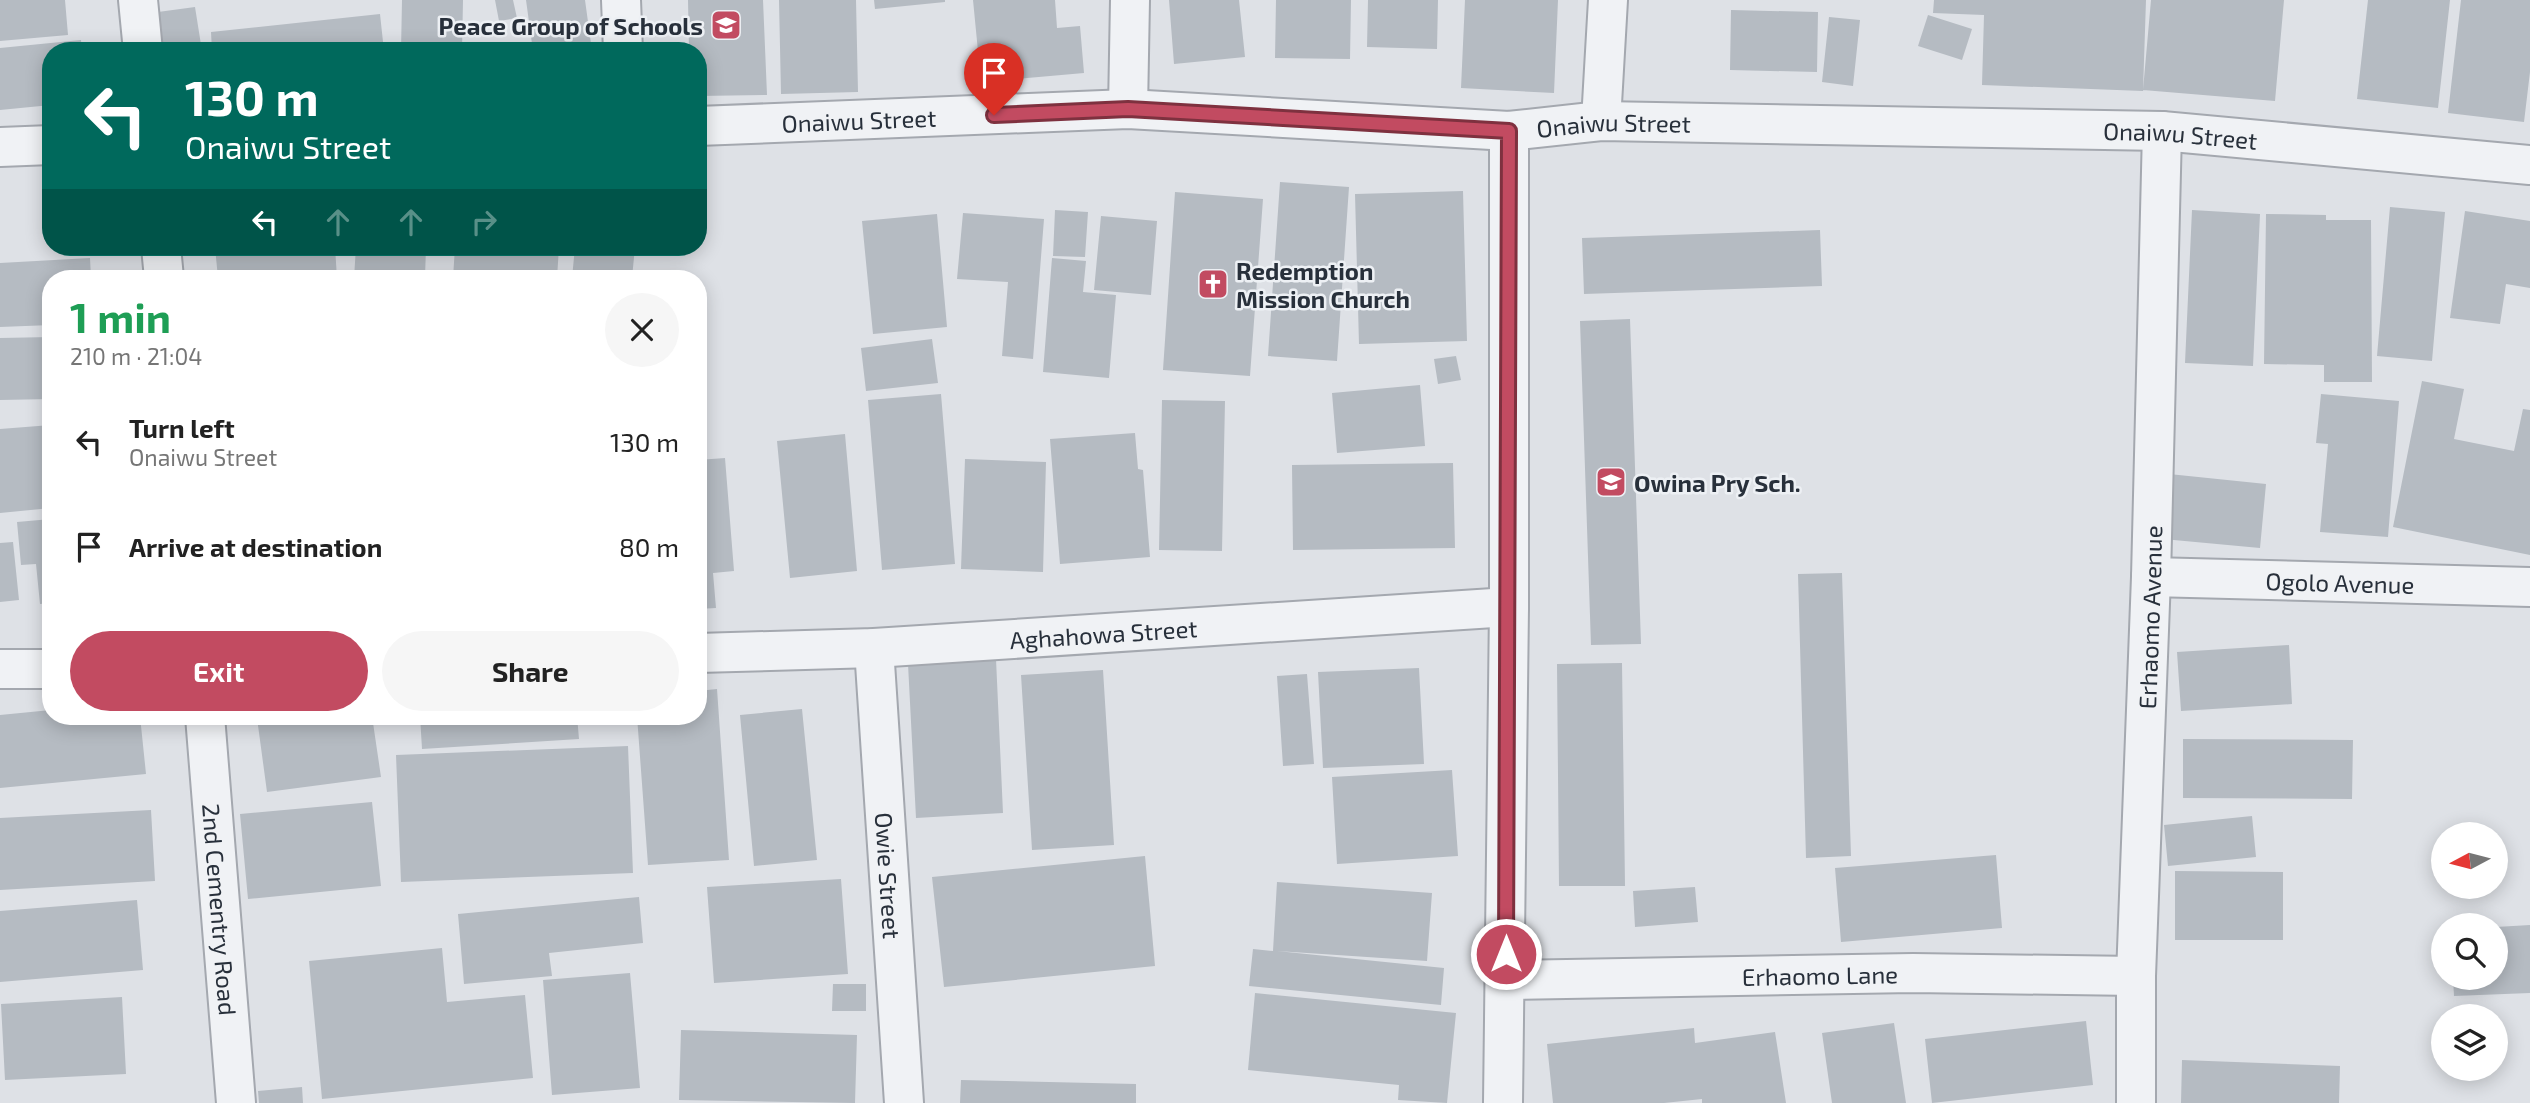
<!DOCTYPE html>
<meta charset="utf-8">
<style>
:root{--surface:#fff;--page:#f6f6f6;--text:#222;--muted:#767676;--accent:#c24b61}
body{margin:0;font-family:"Exo 2",sans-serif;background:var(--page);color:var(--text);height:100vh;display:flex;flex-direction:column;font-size:26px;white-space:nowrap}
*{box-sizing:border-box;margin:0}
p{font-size:23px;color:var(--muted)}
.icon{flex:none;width:38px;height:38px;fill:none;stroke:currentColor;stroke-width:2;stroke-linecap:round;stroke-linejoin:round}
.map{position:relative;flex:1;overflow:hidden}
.side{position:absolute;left:42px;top:270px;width:665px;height:455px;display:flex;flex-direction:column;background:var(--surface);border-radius:28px;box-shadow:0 4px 18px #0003}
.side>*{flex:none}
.top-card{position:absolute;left:42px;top:42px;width:665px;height:214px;border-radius:28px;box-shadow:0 4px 18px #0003;background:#00695c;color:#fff;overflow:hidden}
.needle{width:46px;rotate:263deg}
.buttons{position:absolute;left:2431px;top:822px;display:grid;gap:14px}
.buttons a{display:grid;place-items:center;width:77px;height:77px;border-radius:50%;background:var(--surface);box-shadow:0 4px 18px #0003;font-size:35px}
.pin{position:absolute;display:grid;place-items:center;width:60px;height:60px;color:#fff;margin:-72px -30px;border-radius:50% 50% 50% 0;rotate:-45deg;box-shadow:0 0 7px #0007}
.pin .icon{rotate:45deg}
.me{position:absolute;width:77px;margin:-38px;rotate:0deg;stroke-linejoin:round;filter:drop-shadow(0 0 5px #0008)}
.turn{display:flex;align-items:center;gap:24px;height:147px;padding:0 28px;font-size:32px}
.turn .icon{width:91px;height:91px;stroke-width:2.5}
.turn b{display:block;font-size:49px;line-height:60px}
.lanes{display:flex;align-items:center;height:66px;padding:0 28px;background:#0003;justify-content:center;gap:35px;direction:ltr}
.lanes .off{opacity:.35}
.round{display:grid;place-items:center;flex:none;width:74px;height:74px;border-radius:37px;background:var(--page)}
.overview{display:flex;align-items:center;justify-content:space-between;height:119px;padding:0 28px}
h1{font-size:42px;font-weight:700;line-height:52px;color:#1e9e55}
.button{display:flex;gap:14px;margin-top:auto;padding:14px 28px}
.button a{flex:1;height:80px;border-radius:42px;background:var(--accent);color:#fff;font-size:28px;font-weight:700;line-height:80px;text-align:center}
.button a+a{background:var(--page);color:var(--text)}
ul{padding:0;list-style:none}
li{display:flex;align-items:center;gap:21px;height:105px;padding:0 28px}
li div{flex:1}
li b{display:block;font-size:26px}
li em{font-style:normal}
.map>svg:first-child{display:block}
</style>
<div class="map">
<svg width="2530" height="1103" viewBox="0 0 2530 1103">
<rect width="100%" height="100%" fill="#dee1e6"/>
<path fill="#b5bbc2" d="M0,0H65L68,35L0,41Z
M402,0H463L462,51H401Z
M495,0H513L517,18L499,21Z
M526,0H585L592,51H533Z
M688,0H763L767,95L698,96V51H689Z
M779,0H856L858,92L781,94Z
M874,0H945V2L875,9Z
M973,0H1055L1057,28L1080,26L1084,73L981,82Z
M1169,0H1239L1245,57L1174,64Z
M1276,0H1351L1350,59L1275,58Z
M1368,0H1438L1437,49L1367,47Z
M1465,0H1558L1554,93L1461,88Z
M1934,0H2146L2143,91L1982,85L1984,15L1933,13Z
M2151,0H2284L2275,101L2143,90Z
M2368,0H2450L2438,108L2357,99Z
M2461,0H2530V72L2524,122L2448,113Z
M195,7L202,51H164L158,12Z
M1731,10L1818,12L1817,72L1730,70Z
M380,14L384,51H212L211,32Z
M1928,15L1972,29L1962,60L1918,46Z
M1829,17L1860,20L1853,86L1822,82Z
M81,40L82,51H51V105L0,110V48Z
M1280,182L1349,187L1337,361L1268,356Z
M1463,191L1467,341L1359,344L1355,194Z
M1175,192L1263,199L1250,376L1163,370Z
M2390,207L2445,212L2432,361L2377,356Z
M1055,210L1088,212L1085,257L1053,256Z
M2192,210L2260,214L2253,366L2185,363Z
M2465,211L2530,221V288L2506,284L2500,324L2450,318Z
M963,213L1044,219L1033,359L1002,356L1008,282L957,279Z
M937,214L947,327L873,334L862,221Z
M2266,214L2326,215V220H2371L2372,382H2324V365L2264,364Z
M1101,216L1157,221L1151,295L1094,290Z
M1820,230L1822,286L1584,294L1582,238Z
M215,247H335L337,278H218Z
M356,247H426L425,278H354Z
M455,247H559L557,278H453Z
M575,247H635L632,278H572Z
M90,258L91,278H51V325L0,327V263Z
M1052,258L1086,261L1083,292L1116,295L1109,378L1043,372Z
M1630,319L1641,644L1591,645L1580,321Z
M51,337V399L0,400V338Z
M932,339L938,383L866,391L861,348Z
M1456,356L1461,380L1438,384L1434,359Z
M2422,381L2464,389L2454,439L2514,451L2523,409L2530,410V555L2393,527Z
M1420,385L1425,446L1337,453L1332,393Z
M941,394L955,564L882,570L868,400Z
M2321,394L2399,401L2388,537L2320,532L2328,444L2316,443Z
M1162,400L1225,401L1222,551L1159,550Z
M51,425V508L0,513V429Z
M1135,433L1138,469L1143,470L1150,557L1060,564L1050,439Z
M845,434L857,571L790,578L777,441Z
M725,458L734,571L713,573L716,608L698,609V460Z
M965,459L1046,462L1043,572L961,569Z
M1453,463L1455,548L1293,550L1292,465Z
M2169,474L2266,484L2260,548L2163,539Z
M51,519V603L40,604L36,564L21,565L17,522Z
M13,542L19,600L0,602V543Z
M1842,573L1851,856L1806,858L1798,574Z
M2289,645L2292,704L2181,711L2177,652Z
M996,659L1003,813L916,818L908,664Z
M1622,663L1625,886H1559L1557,664Z
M1419,668L1424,764L1323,768L1318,672Z
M1103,670L1114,845L1032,850L1021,675Z
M1307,674L1314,764L1283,766L1277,676Z
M717,689L729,860L648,865L637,716H698V691Z
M802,709L817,860L754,866L740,715Z
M51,710V716H140L146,774L0,788V715Z
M275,716H372L381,777L267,792L257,718Z
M420,716H577L579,739L422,749Z
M2183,739L2353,740L2352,799L2183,798Z
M628,746L633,873L401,882L396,755Z
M1452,770L1458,856L1337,864L1332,777Z
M372,802L381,886L248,899L240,814Z
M151,810L155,881L0,890V818Z
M2252,816L2256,857L2168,866L2164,825Z
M1996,855L2002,928L1841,942L1835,868Z
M1145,856L1155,966L944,987L932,877Z
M2175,871L2283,872V940H2175Z
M841,879L848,974L714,983L707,887Z
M1277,882L1432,893L1427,961L1277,951L1444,968L1441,1005L1249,986L1253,949L1273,951Z
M1695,887L1698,922L1635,927L1633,891Z
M639,897L643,943L549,953L552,976L464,984L458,914Z
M137,900L143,970L0,982V911Z
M2530,925V993L2454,996L2453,978H2496V927Z
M442,948L447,1002L525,995L533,1078L322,1099L309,961Z
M630,973L640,1088L552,1095L543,980Z
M833,984H866V1011H832Z
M1255,993L1456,1013L1447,1103L1398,1100L1399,1085L1248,1070Z
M122,997L126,1074L5,1080L1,1004Z
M2086,1021L2093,1085L1932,1103L1925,1039Z
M1894,1023L1906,1103H1832L1822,1033Z
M1694,1028L1695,1043L1775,1032L1786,1103H1702V1099L1664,1103H1553L1547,1044Z
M681,1030L857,1035L855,1103L679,1100Z
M2182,1060L2340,1066L2339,1103H2181Z
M961,1080L1136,1084V1103H960Z
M302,1087L303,1103H259L258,1091Z"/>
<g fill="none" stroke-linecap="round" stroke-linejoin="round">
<g stroke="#a4a8af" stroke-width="42">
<g id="minor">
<path d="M138,0L143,51"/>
<path d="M621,0L623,51"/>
<path d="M1128,109L1130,0"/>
<path d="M1601,121L1608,0"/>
<path id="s1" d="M698,126L1128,109L1509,131L1601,121L2162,131L2530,165"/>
<path d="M0,147L51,145"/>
<path d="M161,247L164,278"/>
<path id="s2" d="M2151,577L2530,587"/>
<path id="s3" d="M874,648L904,1103"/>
<path id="s4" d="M698,653L874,648L1509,607"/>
<path d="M0,669H51"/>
<path id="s5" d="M205,716L236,1103"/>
<path id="s6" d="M1505,980L1913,973L2136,976"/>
<path d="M1503,1103L1509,607V131"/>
<path id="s7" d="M2136,1103V976L2151,577L2162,131"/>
</g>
</g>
<use href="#minor" stroke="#f0f2f5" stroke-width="38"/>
</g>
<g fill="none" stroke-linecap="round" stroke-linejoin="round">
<g stroke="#7e313f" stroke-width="18">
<path id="route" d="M994,115L1128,109L1509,131L1506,954"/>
</g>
<use href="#route" stroke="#c24b61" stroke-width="12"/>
</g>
<defs>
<g id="school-square" transform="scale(1.575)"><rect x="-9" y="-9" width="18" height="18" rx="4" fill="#c24b61" stroke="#edf0f4"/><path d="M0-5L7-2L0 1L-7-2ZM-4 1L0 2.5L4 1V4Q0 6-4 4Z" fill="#fff"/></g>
<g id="church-square" transform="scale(1.575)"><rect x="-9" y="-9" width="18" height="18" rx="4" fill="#c24b61" stroke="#edf0f4"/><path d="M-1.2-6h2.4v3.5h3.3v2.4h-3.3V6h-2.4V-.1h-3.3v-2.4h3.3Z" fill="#fff"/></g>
</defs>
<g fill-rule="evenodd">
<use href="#school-square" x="726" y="25"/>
<use href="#church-square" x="1213" y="284"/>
<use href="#school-square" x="1611" y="482"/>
</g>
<g text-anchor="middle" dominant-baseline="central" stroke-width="5" stroke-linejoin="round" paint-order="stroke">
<g font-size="24" font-weight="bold" fill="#28303b" stroke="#edf0f4" text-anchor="start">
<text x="703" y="25" text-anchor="end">Peace Group of Schools</text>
<text x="1236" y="270">Redemption<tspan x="1236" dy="28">Mission Church</tspan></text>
<text x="1634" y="482">Owina Pry Sch.</text>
</g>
<g font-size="24" fill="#28303b" stroke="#edf0f4">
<text stroke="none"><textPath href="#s1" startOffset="161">Onaiwu Street</textPath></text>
<text stroke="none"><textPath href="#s1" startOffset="917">Onaiwu Street</textPath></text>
<text stroke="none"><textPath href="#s1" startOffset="1484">Onaiwu Street</textPath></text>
<text stroke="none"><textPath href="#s2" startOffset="189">Ogolo Avenue</textPath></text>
<text stroke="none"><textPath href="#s7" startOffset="486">Erhaomo Avenue</textPath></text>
<text stroke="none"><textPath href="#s4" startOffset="406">Aghahowa Street</textPath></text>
<text stroke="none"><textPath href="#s3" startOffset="228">Owie Street</textPath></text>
<text stroke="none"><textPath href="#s5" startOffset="194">2nd Cementry Road</textPath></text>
<text stroke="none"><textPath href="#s6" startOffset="315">Erhaomo Lane</textPath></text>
</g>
</g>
</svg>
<div class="buttons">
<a><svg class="needle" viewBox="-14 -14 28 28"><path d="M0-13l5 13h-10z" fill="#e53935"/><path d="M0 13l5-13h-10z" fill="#767676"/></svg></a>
<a><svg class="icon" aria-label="search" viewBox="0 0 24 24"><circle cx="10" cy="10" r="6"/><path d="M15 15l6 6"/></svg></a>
<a><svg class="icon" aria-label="layers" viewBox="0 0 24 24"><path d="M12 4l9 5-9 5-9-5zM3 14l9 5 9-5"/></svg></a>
</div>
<div class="pin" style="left:994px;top:115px;background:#d93025"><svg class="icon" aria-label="arrive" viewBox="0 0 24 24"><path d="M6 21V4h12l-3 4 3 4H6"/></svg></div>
<svg class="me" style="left:1506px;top:954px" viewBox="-20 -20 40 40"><circle r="17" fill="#c24b61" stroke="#fff" stroke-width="3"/><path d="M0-11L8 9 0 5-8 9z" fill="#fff"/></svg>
<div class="top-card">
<div class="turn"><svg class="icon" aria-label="left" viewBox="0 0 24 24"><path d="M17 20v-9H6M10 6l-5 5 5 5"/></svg><div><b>130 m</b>Onaiwu Street</div></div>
<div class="lanes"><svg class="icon" aria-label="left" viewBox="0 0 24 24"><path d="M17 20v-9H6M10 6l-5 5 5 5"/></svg><svg class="icon off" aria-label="ahead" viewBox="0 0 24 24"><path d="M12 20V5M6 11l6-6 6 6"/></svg><svg class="icon off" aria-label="ahead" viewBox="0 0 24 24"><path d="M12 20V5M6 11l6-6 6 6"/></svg><svg class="icon off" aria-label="right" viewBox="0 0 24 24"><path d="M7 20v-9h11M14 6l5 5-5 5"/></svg></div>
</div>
<section class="side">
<div class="overview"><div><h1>1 min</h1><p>210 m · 21:04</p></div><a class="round"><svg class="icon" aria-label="close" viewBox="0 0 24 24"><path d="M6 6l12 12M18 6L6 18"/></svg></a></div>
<ul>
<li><svg class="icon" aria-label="left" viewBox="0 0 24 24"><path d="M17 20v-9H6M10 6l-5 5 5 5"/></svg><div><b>Turn left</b><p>Onaiwu Street</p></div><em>130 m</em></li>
<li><svg class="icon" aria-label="arrive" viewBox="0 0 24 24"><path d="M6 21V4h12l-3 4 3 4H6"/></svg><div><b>Arrive at destination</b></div><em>80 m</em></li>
</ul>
<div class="button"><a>Exit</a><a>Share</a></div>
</section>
</div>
